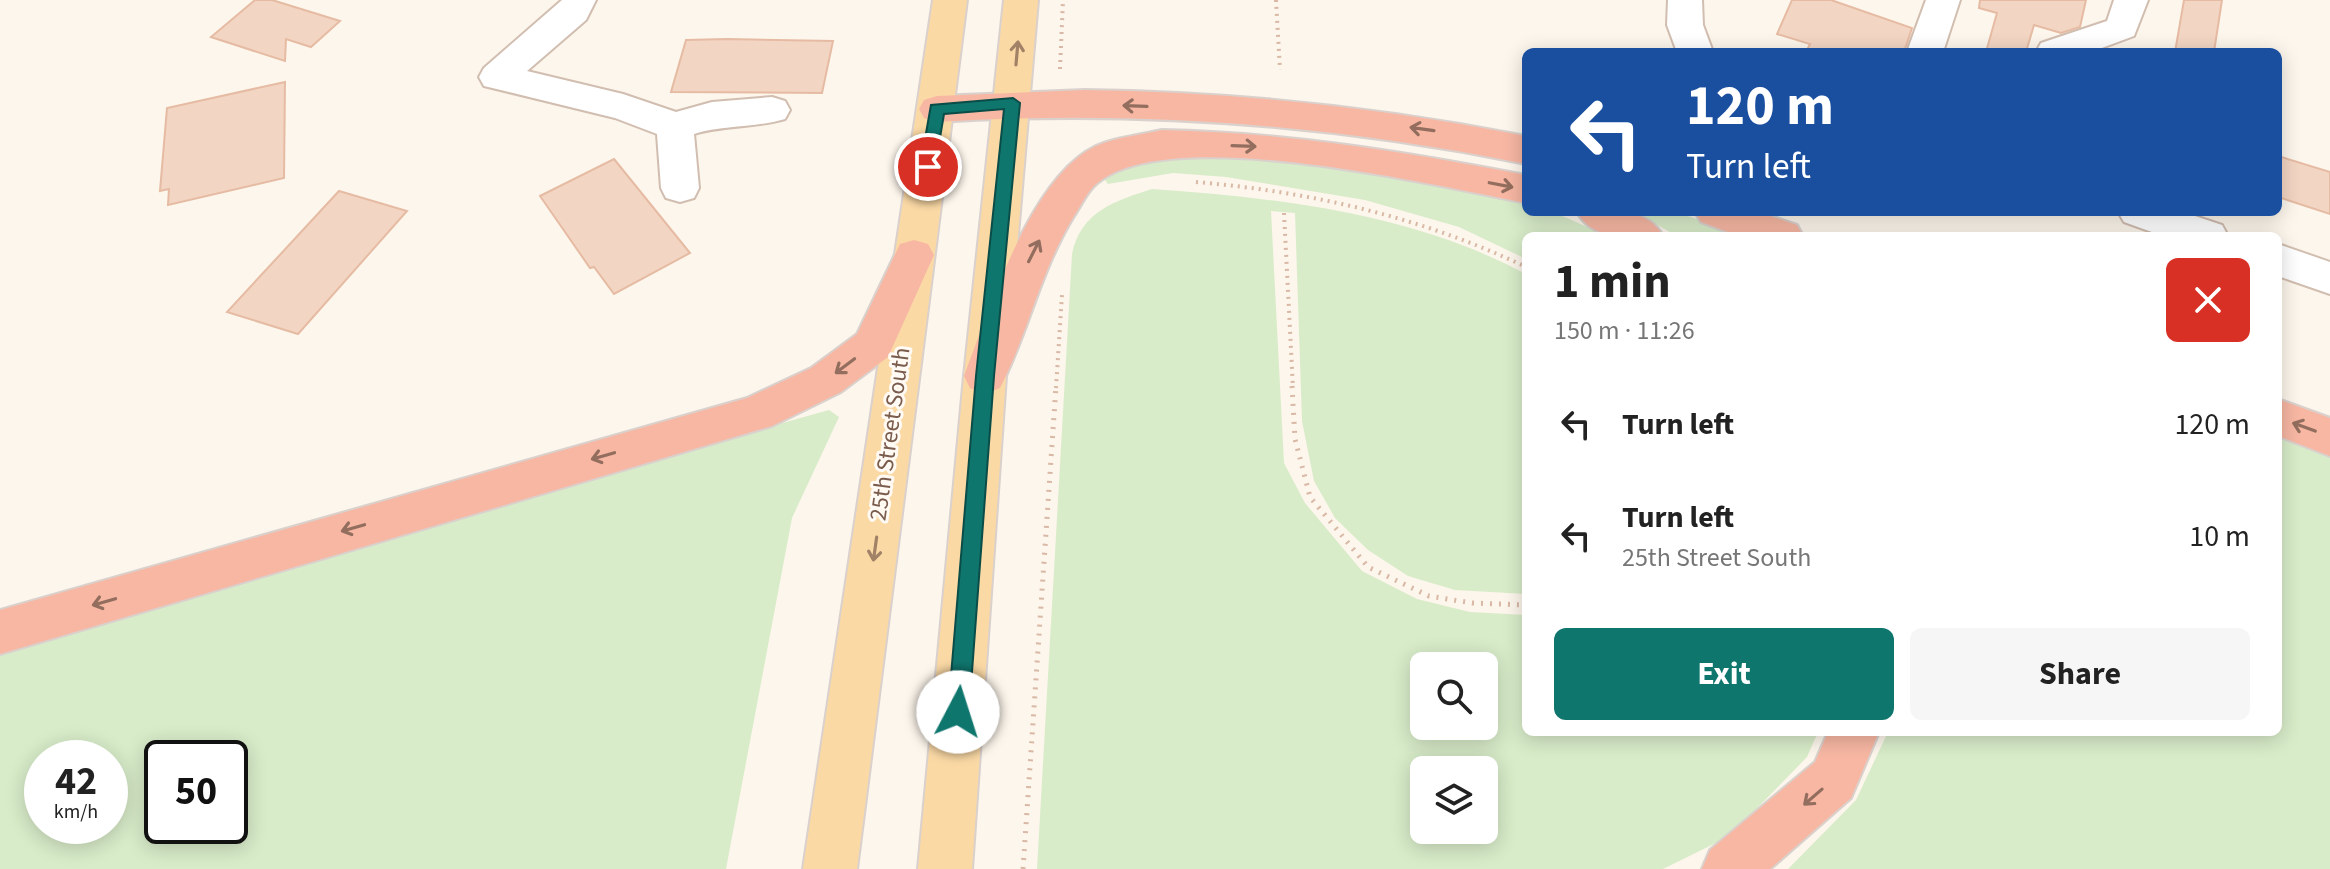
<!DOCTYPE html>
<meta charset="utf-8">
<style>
:root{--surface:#fff;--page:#f6f6f6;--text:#222;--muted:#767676;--accent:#0f766e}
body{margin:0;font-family:"Source Sans 3",sans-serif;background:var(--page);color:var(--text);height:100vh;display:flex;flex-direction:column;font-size:30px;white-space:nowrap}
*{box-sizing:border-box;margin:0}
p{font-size:26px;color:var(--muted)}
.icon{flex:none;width:44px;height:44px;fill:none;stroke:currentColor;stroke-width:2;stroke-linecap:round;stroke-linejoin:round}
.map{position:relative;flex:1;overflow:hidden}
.panel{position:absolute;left:1522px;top:232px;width:760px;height:504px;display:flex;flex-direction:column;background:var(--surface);border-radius:12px;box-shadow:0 4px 20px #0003}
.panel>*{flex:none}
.hud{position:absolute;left:1522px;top:48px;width:760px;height:168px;border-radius:12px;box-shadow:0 4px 20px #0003;background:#1a4fa0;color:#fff;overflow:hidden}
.tools{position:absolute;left:1410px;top:652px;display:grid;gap:16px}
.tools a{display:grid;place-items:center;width:88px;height:88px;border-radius:12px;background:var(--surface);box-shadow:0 4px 20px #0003;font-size:40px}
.speed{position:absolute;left:24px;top:740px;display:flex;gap:16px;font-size:40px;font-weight:700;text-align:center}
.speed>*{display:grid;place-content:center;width:104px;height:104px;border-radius:50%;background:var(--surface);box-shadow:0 4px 20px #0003;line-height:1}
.speed small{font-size:20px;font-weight:400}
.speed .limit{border:4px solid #111;border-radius:12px;background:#fff;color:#111}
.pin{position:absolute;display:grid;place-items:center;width:68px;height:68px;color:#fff;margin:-34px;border:4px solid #fff;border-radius:50%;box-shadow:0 2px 8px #0007}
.me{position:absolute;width:88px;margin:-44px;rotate:5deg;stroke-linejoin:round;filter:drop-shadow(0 0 6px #0008)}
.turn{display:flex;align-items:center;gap:28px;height:168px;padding:0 32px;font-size:36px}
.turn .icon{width:104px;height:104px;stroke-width:2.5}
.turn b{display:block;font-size:56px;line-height:68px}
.round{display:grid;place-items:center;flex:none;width:84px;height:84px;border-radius:12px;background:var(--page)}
.head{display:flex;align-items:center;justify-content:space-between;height:136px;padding:0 32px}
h1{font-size:48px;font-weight:700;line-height:60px}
.button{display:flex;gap:16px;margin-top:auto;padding:16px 32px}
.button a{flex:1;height:92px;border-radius:12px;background:var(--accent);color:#fff;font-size:32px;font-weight:700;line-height:92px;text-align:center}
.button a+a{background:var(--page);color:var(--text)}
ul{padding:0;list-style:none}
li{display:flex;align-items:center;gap:24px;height:112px;padding:0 32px}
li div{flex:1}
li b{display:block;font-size:30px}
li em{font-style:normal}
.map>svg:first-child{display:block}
</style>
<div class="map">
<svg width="2330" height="869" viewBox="0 0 2330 869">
<rect width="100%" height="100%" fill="#fdf6ec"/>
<path fill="#d8ecc9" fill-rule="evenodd" d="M1194,157L1301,162L1447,184L1526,203V212H1553L1608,236H1526V259L1459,227L1365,200L1226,177L1173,173L1108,184L1102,176L1154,158Z
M1152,189C1280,198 1411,213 1526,274V594L1455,590L1408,576L1368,550L1335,518L1314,481L1302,421L1295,213L1271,211L1284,463L1305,503L1362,571L1417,599L1470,612L1526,615V732H1818L1807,757L1730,836L1663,869H1037L1072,254C1081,211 1115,201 1152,189ZM1424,666H1484V726H1424ZM1424,770H1484V830H1424Z
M1634,212H1677L1743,236H1677Z
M829,410L839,417L792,518L726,869H0V643ZM42,758H110V826H42ZM162,758H230V826H162Z
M2278,434L2330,454V869H1788L1856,800L1888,732H2278Z"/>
<path fill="#f3d5c3" stroke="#e6bba3" stroke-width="2" d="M255,0H272L340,21L311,47L286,39L285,61L211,37Z
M1792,0H1831L1912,28L1904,52H1806L1810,44L1777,34Z
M1980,0H2086L2080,27L2061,33L2034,25L2026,52H1986L1997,13L1979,8Z
M2184,0H2222L2214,52H2175Z
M686,40L727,39L833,41L822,93L671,92Z
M285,82L284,178L168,205L169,189L160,191L167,108Z
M2278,156L2330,172V214L2278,197Z
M614,159L690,253L614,294L594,267L590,268L540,196Z
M339,191L407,211L298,334L227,312Z"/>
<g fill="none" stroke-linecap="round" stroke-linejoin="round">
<g stroke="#d1beb0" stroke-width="4">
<path id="minor" d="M562,0H596L586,20L527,71L623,94L676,112L712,102L772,97L785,101L790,110L785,119C755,128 724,125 694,134L699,188L694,198L680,202L666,198L661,188L657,134L615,118L484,86L479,77L484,68Z
M1668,0H1702L1703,25L1713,52H1677L1667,25Z
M1926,0H1960L1943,52H1907Z
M2114,0H2148L2134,36L2091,52H2036L2041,43L2107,21Z
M2118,212H2183L2222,225L2228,236H2163L2124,222Z
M2278,244L2330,262V294L2278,276Z"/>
</g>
<g stroke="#dad1cd" stroke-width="4">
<path id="major" d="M933,0H967L857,869H803Z
M1004,0H1038L1006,376L972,869H918L964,376Z"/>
</g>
<g stroke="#dad1cd" stroke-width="4">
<path id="highway" d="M1085,90C1234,92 1379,107 1526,136V164C1330,124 1136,110 937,122L924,118L919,109L924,100L937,96Z
M1162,130C1290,133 1401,151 1526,175V203C1435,186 1163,120 1094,186C1086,194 1080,207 1074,216C1039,274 1029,331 1000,388L985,394L970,388L964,376C989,311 1030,177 1096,146C1116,137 1141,135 1162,130Z
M1577,212C1607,212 1646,205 1663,236C1633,236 1594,243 1577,212Z
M1695,212H1759L1797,225L1803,236H1739L1701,222Z
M914,240L928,244L934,255L888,357L841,392L772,426L0,654V610L747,398L811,368L857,334L900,244Z
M2278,399L2330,418V456L2278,436Z
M1828,732H1879L1851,798L1770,869H1702L1710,850L1815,762Z"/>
</g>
<path stroke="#d9b8a5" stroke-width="4" stroke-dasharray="2 5" stroke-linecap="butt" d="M1276,0L1280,70
M1060,69L1063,0
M1196,182C1312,192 1421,217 1526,267
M1284,213L1293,388
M1056,388L1062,295"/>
<path stroke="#d9b8a5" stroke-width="5" stroke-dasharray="2 7" stroke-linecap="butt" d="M1292,386L1295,439L1310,497L1368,567L1429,596L1472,603L1526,605
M1023,869L1056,386"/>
<use href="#minor" fill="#fff" fill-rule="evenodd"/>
<use href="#major" fill="#fbd9a5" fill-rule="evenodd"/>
<use href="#highway" fill="#f7b7a3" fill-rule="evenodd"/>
</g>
<defs><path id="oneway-shaft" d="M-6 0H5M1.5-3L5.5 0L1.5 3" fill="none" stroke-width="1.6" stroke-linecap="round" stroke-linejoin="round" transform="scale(2)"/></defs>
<g stroke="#a18267">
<use href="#oneway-shaft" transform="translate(1017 53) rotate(-85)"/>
<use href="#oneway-shaft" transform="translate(875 549) rotate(98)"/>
</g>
<g stroke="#936e5e">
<use href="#oneway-shaft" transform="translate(1135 106) rotate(-178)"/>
<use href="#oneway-shaft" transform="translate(1422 129) rotate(-172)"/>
<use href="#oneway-shaft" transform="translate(1244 146) rotate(2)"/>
<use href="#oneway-shaft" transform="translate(1501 185) rotate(11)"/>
<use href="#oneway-shaft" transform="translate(1034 251) rotate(-63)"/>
<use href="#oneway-shaft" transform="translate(845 366) rotate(143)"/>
<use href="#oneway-shaft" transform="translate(2304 427) rotate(-160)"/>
<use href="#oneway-shaft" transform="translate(603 456) rotate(164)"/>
<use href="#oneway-shaft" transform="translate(353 528) rotate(164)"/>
<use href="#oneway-shaft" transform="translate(104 602) rotate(164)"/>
<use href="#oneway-shaft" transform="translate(1813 797) rotate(139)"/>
</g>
<path fill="#0f766e" stroke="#0a4d48" stroke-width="2" d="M1013,98L1020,103L994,376L969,712L966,719L958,722L951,719L948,712L976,376L1004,109L944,114L935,167L928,173L920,167L931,105Z"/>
<g text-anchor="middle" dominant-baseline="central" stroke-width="6" stroke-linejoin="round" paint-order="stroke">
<g font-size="24" fill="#7a5c4d" stroke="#fffaf3">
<text transform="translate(890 434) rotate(-82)">25th Street South</text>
</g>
</g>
</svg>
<div class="tools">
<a><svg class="icon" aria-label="search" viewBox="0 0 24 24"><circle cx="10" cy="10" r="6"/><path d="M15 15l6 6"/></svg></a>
<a><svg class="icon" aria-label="layers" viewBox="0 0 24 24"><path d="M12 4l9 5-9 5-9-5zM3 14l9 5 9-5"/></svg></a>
</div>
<div class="speed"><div>42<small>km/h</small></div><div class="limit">50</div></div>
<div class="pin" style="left:928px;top:167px;background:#d93025"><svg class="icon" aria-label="arrive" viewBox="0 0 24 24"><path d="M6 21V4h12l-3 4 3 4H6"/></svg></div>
<svg class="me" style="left:958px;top:712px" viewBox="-20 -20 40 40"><circle r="19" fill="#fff"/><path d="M0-13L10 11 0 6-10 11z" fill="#0f766e"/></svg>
<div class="hud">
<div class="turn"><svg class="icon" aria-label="left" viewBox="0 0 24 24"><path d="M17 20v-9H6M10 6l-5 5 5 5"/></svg><div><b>120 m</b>Turn left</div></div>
</div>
<section class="panel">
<div class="head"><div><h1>1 min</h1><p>150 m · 11:26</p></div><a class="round" style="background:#d93025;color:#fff"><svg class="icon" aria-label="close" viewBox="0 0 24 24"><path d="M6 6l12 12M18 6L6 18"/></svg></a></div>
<ul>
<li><svg class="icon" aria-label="left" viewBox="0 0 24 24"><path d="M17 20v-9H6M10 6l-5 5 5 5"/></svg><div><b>Turn left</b></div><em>120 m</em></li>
<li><svg class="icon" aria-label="left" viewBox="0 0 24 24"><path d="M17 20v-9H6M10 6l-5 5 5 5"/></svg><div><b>Turn left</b><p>25th Street South</p></div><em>10 m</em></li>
</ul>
<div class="button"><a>Exit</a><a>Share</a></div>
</section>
</div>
